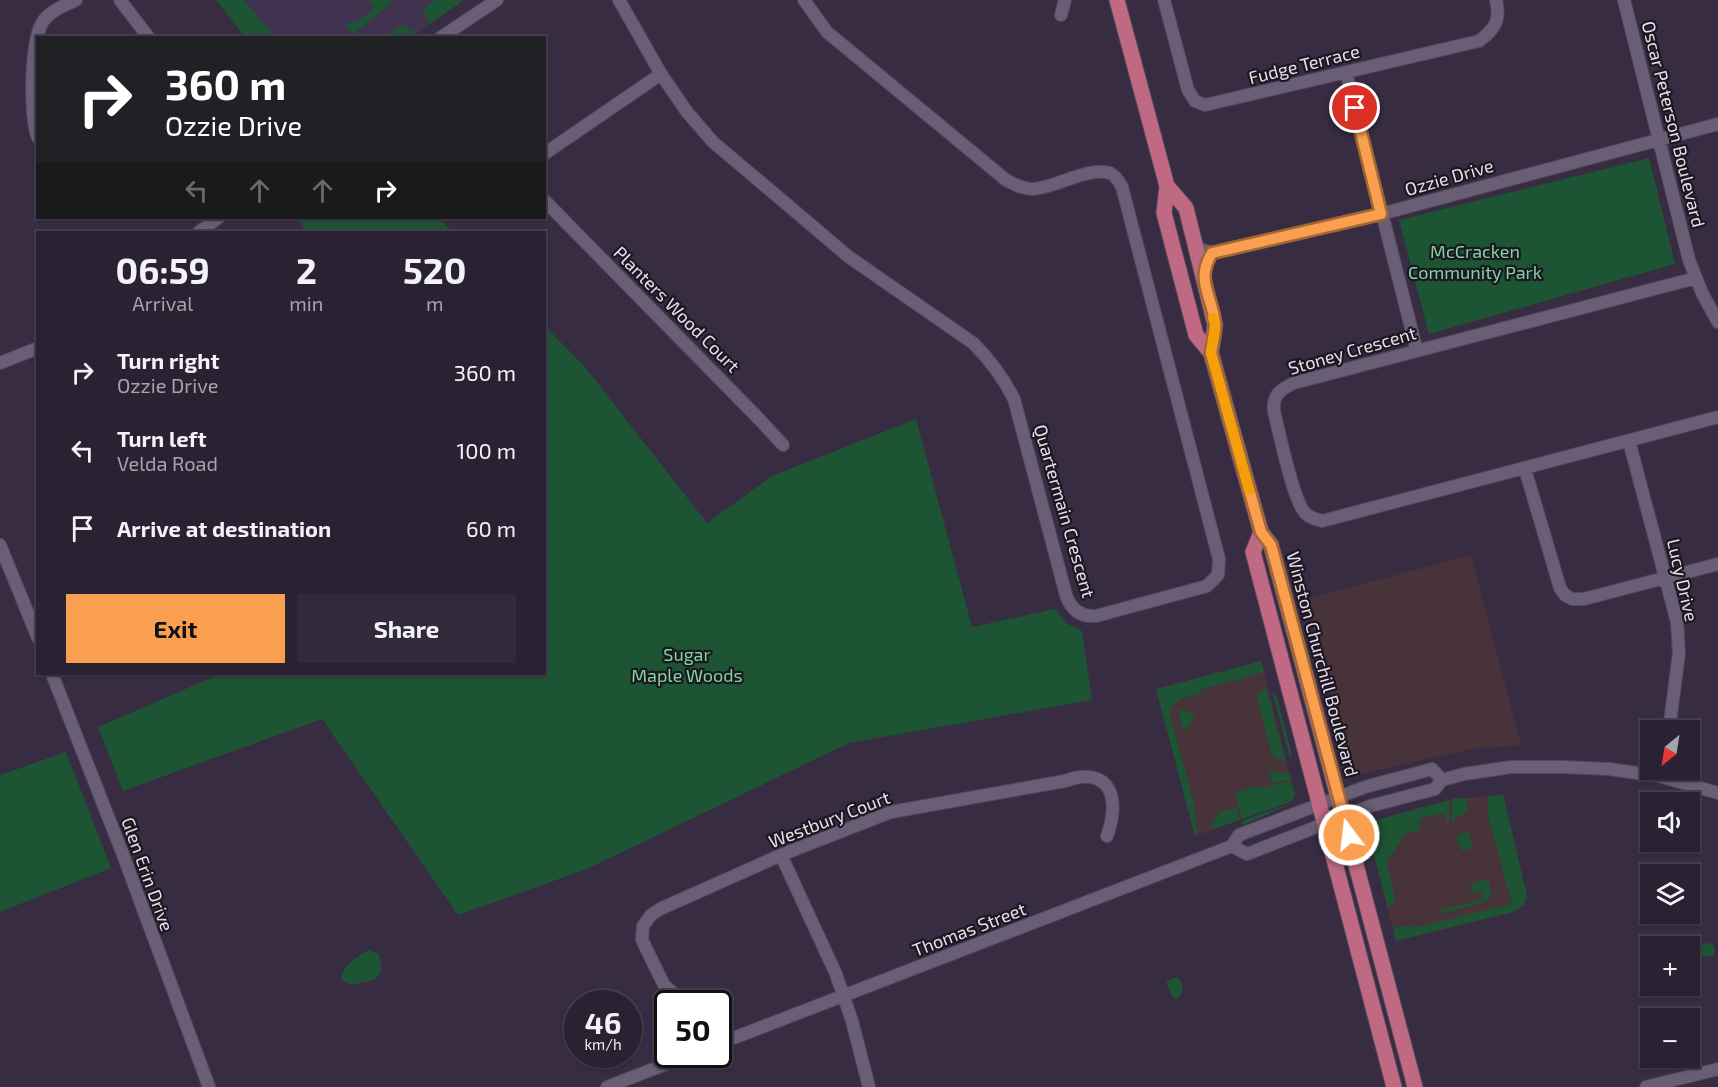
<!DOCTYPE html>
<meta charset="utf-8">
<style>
:root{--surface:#2a2132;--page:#32293a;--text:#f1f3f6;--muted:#a5a3ac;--line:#463e4d;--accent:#fa9f4f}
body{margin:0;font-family:"Exo 2",sans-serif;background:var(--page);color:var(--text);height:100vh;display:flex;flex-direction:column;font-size:22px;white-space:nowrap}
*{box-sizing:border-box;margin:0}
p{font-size:20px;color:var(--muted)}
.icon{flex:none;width:33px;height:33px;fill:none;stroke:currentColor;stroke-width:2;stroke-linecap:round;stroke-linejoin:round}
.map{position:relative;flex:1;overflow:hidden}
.drawer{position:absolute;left:36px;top:231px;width:510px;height:444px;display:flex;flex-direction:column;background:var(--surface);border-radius:0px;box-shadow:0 2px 4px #0004,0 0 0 2px var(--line)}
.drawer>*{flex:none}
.top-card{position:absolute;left:36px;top:36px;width:510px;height:183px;border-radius:0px;box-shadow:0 2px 4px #0004,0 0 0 2px var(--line);background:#202124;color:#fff;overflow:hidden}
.needle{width:39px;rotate:210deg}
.fabs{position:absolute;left:1640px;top:720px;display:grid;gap:12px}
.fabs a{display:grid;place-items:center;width:60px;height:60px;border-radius:0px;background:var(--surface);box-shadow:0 2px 4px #0004,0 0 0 2px var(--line);font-size:30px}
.speed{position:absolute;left:564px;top:990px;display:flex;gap:12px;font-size:30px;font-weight:700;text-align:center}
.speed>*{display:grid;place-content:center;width:78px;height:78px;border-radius:50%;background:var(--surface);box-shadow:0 2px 4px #0004,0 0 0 2px var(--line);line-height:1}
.speed small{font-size:15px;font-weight:400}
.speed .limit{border:3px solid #111;border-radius:9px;background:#fff;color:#111}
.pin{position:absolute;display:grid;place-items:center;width:51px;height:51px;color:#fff;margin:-26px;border:3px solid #fff;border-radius:50%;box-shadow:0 2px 6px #0007}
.me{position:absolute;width:66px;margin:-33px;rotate:345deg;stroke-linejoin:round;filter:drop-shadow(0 0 4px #0008)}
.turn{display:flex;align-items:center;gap:21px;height:126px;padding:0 30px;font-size:27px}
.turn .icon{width:78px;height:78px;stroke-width:2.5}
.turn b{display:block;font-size:42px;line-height:51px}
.lanes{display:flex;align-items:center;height:57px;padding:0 30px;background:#0003;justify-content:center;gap:30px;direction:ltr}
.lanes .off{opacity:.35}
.eta{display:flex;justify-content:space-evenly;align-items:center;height:102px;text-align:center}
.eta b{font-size:36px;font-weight:700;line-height:42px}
.action{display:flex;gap:12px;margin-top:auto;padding:12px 30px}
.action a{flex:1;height:69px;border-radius:0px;background:var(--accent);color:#111;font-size:24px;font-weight:700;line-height:69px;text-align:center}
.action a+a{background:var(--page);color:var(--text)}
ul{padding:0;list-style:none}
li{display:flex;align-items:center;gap:18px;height:78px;padding:0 30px}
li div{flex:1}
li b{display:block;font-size:22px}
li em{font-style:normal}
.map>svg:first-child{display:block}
</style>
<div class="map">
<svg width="1718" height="1087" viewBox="0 0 1718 1087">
<rect width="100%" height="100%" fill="#382c43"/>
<path fill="#473339" d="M1471,555L1521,745L1471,749L1362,774L1358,773L1350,765L1306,599Z
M1261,661L1295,795L1292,801L1195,836L1156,689Z
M1503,795L1527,895L1524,905L1517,911L1396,941L1370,840L1374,839L1371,823L1373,821L1449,800Z"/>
<path fill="#41324f" d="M216,0H460L413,37L245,38Z"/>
<path fill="#1c5434" d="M216,0H244L275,37H245Z
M369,0H392L388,6L353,34L346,26L352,21L355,23L374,8Z
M434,0H464L430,24L423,12L427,6Z
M404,24V27L414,31L415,36L413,37H384Z
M1649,158L1675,264L1429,334L1399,220Z
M296,218H438L453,232H308Z
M545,326L585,367L707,523L772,476L916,419L972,627L1055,609L1066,623L1082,631L1092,700L849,743L587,869L458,915L322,719L123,791L98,727L220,674H544Z
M1261,661L1264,672L1243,678L1238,683L1236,679L1200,690L1201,693L1180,699V701C1172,703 1170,707 1170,715L1194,803L1197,835L1195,836L1156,689Z
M1267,689L1285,760L1277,759L1272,755L1257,698L1260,691Z
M1272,691L1276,695L1292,755L1290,758Z
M1180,710H1184L1196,716L1185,730H1183L1179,714Z
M66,752L111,868L0,912V775Z
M1269,771L1289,773L1291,779L1272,783Z
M1291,781L1295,795L1292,801L1242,819L1235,793L1258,786L1261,788Z
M1503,795L1527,895L1524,905L1513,912L1396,941L1393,927L1401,926L1416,927L1512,904L1488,815V796Z
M1467,798V812L1452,821V799Z
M1449,800V822H1446L1444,813L1419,819L1421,830L1405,834L1387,862L1395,901L1388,908L1370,840L1374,838L1371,823L1373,821Z
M1293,803L1243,825L1241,821Z
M1236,808L1240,820L1213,829L1212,825L1220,812Z
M1468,832L1473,848L1461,851L1457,838L1460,834Z
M1488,879L1491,892L1489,900L1441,914V910L1483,899L1481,891L1472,893L1470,884Z
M1701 950a7 7 0 1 1 14 0a7 7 0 1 1-14 0Z
M369,950L379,954L382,970L375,980L351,985L341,979C345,963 355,958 369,950Z
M1177,977C1184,982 1184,993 1178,999L1173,998L1166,981Z"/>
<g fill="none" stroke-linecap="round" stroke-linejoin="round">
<g stroke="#53495c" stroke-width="14">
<path id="minor" d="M120,0L149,38
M619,0L661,74L687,112L713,142L849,257L973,343C991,361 1003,377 1014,399L1066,595C1071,610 1081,617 1096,616L1207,586L1218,575L1219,559L1122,187C1119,181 1116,176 1110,173C1089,166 1055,188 1032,189C1022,189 1014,184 1006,180L827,32L804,0
M1164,0L1188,90L1195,101L1205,105L1479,41C1495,29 1501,20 1496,0
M1624,0L1689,260L1702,293L1718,322
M1061,15L1065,0
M440,38L497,0
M1346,72L1417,351
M38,138C29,118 30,37 44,20C52,10 65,5 76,0
M544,154L661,74
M544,200L760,420L783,445
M199,232L218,218
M1195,245L1200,249L1212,253L1381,214L1718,124
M1696,278L1294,383C1281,389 1272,395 1274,411C1279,432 1293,500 1305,513C1310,518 1315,519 1322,521L1718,417
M0,363L38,348
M1629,441L1677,622L1679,653L1669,730
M1525,469L1560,588L1565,595L1572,599H1584L1718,564
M0,545L38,638
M52,674L122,852L209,1087
M1232,846L1247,854L1370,806L1435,789L1442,780L1464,774L1511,767H1564L1609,769L1659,776L1718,793
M781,855L836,974L852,1021L869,1087
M679,998L664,985L642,940L643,926L651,915L660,909L781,855L891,812L1065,781C1110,765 1121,798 1107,836
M718,1044L1232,846L1239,835L1365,787L1432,769L1442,780
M607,1087L692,1054
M1646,1087L1718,1069"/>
</g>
<g stroke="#53495c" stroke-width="17">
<path id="major" d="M1117,0L1167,186L1164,213L1196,335L1211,353
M1167,186L1186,208L1215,325L1211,353L1261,532L1271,545L1415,1087
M1261,532L1253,552L1394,1087"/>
</g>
<use href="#minor" stroke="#6a5e77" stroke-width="12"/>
<use href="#major" stroke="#bf6a82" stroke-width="15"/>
</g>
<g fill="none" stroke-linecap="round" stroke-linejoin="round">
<g stroke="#a26733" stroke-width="15">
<path id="route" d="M1349,835L1271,545L1261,532L1211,353C1212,344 1216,333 1215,323C1212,296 1195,280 1212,253L1381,214L1355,108"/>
</g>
<use href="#route" stroke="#fa9f4f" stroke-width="10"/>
<path stroke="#f59e0b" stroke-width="10" d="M1213,318L1215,325L1211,353L1249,490"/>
</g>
<g text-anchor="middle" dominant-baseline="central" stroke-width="4.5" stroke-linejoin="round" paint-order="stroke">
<g font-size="18" fill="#e6dfed" stroke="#1c1721">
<text transform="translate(1304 64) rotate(-14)">Fudge Terrace</text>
<text transform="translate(1674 124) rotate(76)">Oscar Peterson Boulevard</text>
<text transform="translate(1449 177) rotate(-16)">Ozzie Drive</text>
<text transform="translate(677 309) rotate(45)">Planters Wood Court</text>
<text transform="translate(1352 350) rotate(-16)">Stoney Crescent</text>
<text transform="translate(1065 511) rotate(74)">Quartermain Crescent</text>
<text transform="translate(1683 580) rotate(77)">Lucy Drive</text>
<text transform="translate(1323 664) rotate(75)">Winston Churchill Boulevard</text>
<text transform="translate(829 819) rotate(-21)">Westbury Court</text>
<text transform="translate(148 874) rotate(70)">Glen Erin Drive</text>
<text transform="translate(969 929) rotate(-21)">Thomas Street</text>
</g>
<g font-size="18" fill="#7fd79f" stroke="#1c1721">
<text x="1475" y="251">McCracken<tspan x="1475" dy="21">Community Park</tspan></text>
<text x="687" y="654">Sugar<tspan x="687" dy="21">Maple Woods</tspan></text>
</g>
</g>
</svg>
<div class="fabs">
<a><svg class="needle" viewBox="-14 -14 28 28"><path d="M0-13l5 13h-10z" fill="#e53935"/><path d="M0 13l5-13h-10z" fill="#a5a3ac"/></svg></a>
<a><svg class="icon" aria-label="sound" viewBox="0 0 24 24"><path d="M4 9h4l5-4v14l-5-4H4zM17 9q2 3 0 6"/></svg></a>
<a><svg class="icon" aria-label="layers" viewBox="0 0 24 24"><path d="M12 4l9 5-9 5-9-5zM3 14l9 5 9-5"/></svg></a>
<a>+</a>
<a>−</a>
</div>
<div class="speed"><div>46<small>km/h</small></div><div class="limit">50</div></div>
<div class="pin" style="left:1355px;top:108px;background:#d93025"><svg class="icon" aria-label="arrive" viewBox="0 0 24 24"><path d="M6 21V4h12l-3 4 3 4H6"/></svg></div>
<svg class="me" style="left:1349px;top:835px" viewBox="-20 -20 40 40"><circle r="17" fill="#fa9f4f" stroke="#fff" stroke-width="3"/><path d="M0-11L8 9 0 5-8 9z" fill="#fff"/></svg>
<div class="top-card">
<div class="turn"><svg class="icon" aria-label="right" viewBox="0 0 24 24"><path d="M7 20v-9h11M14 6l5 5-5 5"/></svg><div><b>360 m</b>Ozzie Drive</div></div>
<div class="lanes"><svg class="icon off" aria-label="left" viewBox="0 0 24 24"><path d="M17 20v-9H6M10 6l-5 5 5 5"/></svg><svg class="icon off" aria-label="ahead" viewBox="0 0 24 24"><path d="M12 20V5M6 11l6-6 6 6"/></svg><svg class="icon off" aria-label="ahead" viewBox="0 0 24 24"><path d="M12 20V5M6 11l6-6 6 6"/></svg><svg class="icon" aria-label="right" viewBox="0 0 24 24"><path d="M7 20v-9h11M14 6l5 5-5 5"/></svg></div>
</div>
<section class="drawer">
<div class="eta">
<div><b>06:59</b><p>Arrival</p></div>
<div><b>2</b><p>min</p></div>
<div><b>520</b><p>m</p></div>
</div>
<ul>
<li><svg class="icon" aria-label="right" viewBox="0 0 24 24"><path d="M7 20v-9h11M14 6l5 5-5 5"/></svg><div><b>Turn right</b><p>Ozzie Drive</p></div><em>360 m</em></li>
<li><svg class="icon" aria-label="left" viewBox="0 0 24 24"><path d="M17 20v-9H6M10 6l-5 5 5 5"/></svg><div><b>Turn left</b><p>Velda Road</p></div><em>100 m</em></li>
<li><svg class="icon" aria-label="arrive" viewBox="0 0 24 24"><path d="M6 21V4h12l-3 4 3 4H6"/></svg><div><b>Arrive at destination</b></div><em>60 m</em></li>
</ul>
<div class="action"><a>Exit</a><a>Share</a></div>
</section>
</div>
